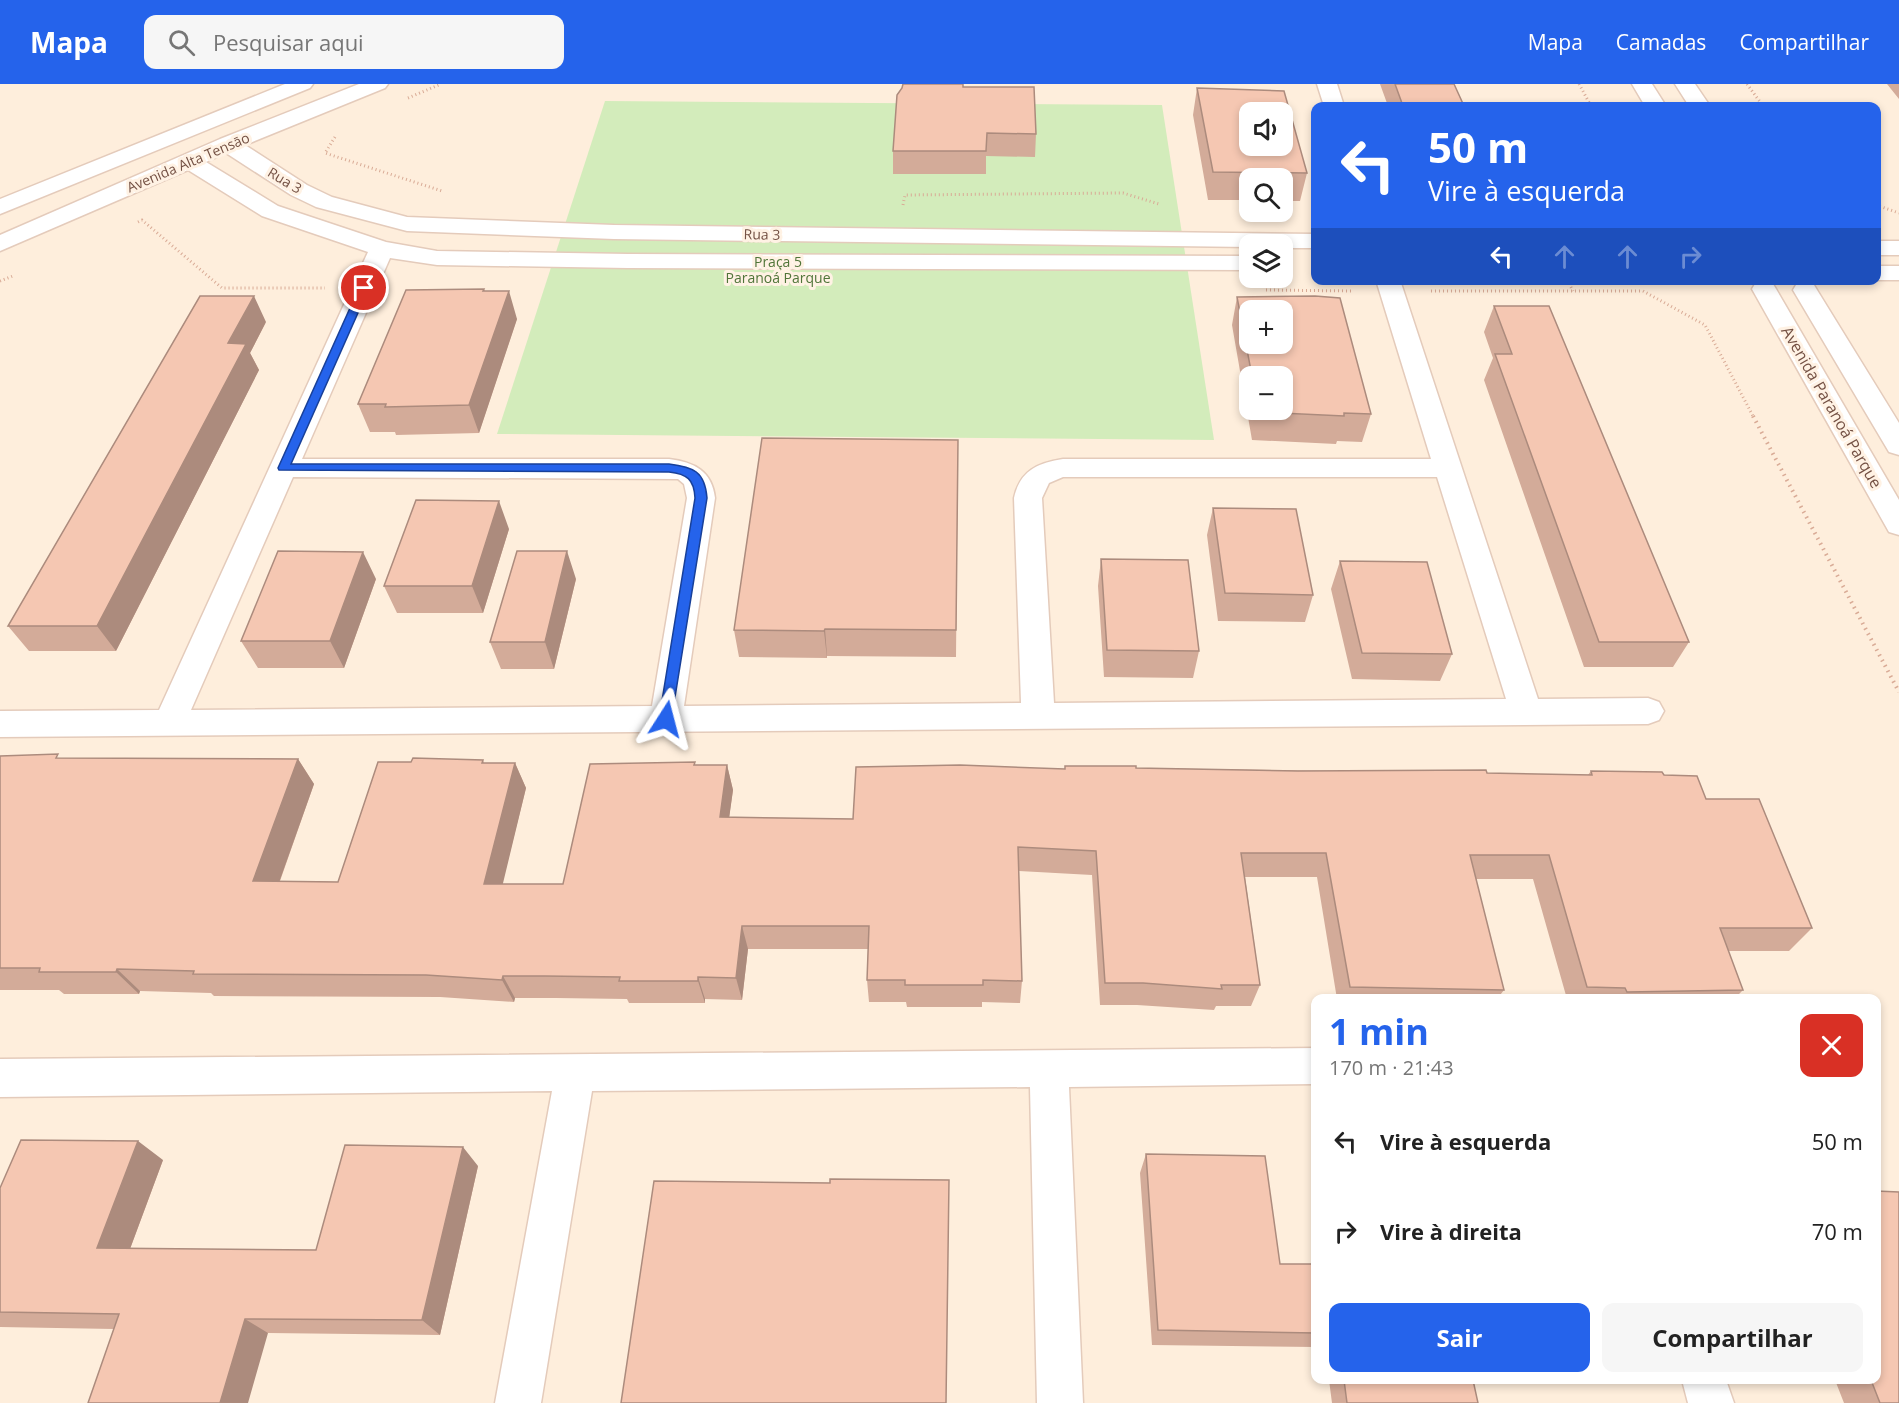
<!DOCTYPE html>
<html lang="pt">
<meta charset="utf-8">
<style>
:root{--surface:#fff;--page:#f6f6f6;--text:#222;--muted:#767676;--accent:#2563eb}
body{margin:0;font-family:"Open Sans",sans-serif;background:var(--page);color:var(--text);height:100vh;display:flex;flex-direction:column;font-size:22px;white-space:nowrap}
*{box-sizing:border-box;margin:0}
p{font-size:20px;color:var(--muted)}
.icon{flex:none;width:33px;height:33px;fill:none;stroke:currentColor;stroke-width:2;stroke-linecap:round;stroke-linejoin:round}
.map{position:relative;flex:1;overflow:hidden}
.sheet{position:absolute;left:1311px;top:910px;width:570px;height:390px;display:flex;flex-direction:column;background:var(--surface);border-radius:12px;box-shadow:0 3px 9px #0003}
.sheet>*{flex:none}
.top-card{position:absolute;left:1311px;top:18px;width:570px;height:183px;border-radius:12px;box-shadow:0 3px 9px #0003;background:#2563eb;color:#fff;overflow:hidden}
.fabs{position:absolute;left:1239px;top:18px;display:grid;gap:12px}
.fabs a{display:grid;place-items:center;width:54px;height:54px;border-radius:12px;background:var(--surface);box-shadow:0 3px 9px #0003;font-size:30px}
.pin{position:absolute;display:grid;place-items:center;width:51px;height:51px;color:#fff;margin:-26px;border:3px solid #fff;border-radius:50%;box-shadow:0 2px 6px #0007}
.me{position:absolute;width:66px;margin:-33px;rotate:9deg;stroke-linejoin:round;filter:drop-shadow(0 0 4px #0008)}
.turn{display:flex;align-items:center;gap:21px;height:126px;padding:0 18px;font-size:27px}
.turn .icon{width:78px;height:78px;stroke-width:2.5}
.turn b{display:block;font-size:42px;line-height:51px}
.lanes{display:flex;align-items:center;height:57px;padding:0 18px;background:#0003;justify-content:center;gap:30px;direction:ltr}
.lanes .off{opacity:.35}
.round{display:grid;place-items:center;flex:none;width:63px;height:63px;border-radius:12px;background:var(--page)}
.headline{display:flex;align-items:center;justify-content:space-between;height:102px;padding:0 18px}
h1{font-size:36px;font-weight:700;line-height:45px;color:var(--accent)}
.cta{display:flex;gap:12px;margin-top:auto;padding:12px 18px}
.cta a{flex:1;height:69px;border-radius:12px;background:var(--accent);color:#fff;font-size:24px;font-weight:700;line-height:69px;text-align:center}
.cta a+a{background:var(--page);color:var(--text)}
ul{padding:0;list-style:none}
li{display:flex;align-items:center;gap:18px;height:90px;padding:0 18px}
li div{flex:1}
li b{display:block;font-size:22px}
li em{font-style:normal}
header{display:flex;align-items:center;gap:36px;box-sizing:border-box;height:84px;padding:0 30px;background:var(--accent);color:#fff}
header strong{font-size:28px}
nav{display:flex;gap:33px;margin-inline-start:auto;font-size:21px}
.search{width:420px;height:54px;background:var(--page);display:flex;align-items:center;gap:15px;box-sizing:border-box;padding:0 21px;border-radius:12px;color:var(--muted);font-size:22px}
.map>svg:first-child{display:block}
</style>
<header>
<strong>Mapa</strong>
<div class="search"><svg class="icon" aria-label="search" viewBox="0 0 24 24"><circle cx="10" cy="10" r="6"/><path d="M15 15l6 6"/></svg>Pesquisar aqui</div>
<nav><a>Mapa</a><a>Camadas</a><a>Compartilhar</a></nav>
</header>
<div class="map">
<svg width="1899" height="1319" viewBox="0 0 1899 1319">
<rect width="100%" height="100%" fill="#feeedc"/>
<path fill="#d3ecbb" d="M605,17L1162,21L1214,356L497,350Z"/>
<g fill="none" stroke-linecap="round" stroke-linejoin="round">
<g stroke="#e4cbbb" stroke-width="3">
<path id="minor" d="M285,0H313L310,4L0,130V115Z
M359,0H388L385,4L245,61L307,101L332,113L407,133L614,141L1316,150V164H1282V160H1250V163L614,155L407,147L316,123L291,111L226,69L206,78L278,122L386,158L437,167L628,170L1250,172V186L628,184L437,181L390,174L302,375H669C694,378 712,387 715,414L684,622L1021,619L1014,414C1020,387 1037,379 1063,375H1431L1376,196H1400L1538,615L1648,614L1659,618L1664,627L1659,636L1648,640L0,653V627L159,626L368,168L262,132L188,86L0,167V151L220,55ZM293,393L678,395L684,400L687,414L652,622L191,626ZM1063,393H1437L1506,615L1054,619L1042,414L1049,399Z
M1317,0H1337L1344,22H1324Z
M1632,0H1652L1666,22H1645Z
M1675,0H1695L1710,22H1689Z
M1876,157H1899V171H1876Z
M1876,182H1899V196H1876Z
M1764,198L1773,200L1776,205L1899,416V451L1889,448L1752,205L1755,200Z
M1805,199L1814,201L1817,206L1899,339V371L1889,368L1793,206L1796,201Z
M1316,964V1000L1069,1003L1083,1319H1037L1030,1003L592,1007L541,1319H495L552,1007L0,1013V975Z
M1682,1296H1726L1734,1319H1688Z"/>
</g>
<path stroke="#d9ab96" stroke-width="3" stroke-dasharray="1 3" stroke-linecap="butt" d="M1579,0L1591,22
M1747,0L1763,22
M408,14L441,0
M335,53L325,69L442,107
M903,121L905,111L1123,109L1159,120
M1876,121L1899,129
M138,138L142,136L222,204H325
M1567,196L1573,207
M0,197L13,192
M1266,206L1354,207
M1431,207H1643L1705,241L1754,334"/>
<path stroke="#d9ab96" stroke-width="4" stroke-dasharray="1.5 4.5" stroke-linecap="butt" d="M1753,332L1899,608"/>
<use href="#minor" fill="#fff" fill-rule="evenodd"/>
</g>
<path fill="#d3ab99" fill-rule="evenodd" d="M1380,0H1454L1464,22H1388Z
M1887,0H1899V15Z
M963,3L1036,50L1035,73L986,72V90H893V67Z
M1197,4L1307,89L1300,117H1282V94H1250V116H1208L1193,31Z
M484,205L485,207L517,235L479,349L396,351L395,348H370L358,320Z
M1237,213L1371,330L1362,358L1337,357L1336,360L1252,356L1232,241ZM1250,292H1282V326H1250Z
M1494,222L1689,558L1673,583H1584L1484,296L1493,274L1484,248Z
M266,238L250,269L259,286L116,567H29L8,542Z
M958,356L956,573L827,572V574L739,573L734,546Z
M1213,424L1313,511L1305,538L1218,537L1207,451Z
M509,445L483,529H397L384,502Z
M1101,475L1199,567L1193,594L1104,593L1098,502Z
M1340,477L1452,570L1440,597L1352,595L1331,505Z
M376,495L344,584H258L241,557Z
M576,495L554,585H501L490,558Z
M0,672L61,674L298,675L314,700L280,797L338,798L411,678L483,676L484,679H515L526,704L502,800H563L695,681H727L733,706L729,733L853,735L1065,685L1136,684L1588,691L1591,687L1664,691L1706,715L1812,844L1789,867H1728L1743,906L1734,915H1567L1533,795H1476L1504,906L1497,915H1337L1317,793H1245L1260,901L1251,922H1216L1214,926L1137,921H1100L1092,791L1019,787L1022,897L1020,919L982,918V923H907L906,918H869L867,896L868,865H748L742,916L705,915V919H629L627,915L556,914H515L514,918L440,913L214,912L211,909L140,907L139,910H64L59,906H0Z
M1146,1070L1280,1180H1316V1263L1152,1261L1140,1089Z
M163,1076L130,1165L316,1166L478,1082L440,1251L268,1249L114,1245L0,1243V1104Z
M1329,1296H1473L1478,1319H1332Z
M1835,1296H1876L1899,1319H1844Z"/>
<path fill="#ac8b7d" d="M509,207L517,235L479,349L469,321Z
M254,212L266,238L250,269L259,286L116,567L97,542L228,259Z
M499,417L509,445L483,529L472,502Z
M567,467L576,495L554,585L545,558Z
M363,468L376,495L344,584L330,557Z
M825,545L827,572V574L824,547Z
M298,675L314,700L271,821L253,797Z
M515,679L526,704L497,824L484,800Z
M727,681L733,706L726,757L720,733Z
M742,842L748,865L742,916L736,894Z
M117,885L140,907L139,910L116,888Z
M503,892L515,914L514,918L502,896Z
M698,893L705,915V919L698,897Z
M138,1057L163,1076L124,1181L97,1164Z
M463,1063L478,1082L440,1251L422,1236Z
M245,1235L268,1249L248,1319H220Z"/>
<path fill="#f5c7b2" stroke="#ac8b7d" stroke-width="1.5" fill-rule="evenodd" d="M903,0H963V3H1034L1036,50L987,49L986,67H893L897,11L902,4Z
M1395,0H1454L1464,22H1403Z
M1197,4L1284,7L1307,89L1213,88ZM1250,28H1282V62H1250Z
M484,205L483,207H509L469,321L385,323L386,320H358L406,206Z
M200,212H254L228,259L246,260L97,542H8Z
M1315,212L1340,214L1371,330L1344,329V332L1258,328V326H1282V292H1252L1237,213ZM1250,226H1282V260H1250Z
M1494,222H1549L1689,558H1599L1495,270H1512Z
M762,354L958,356L956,546L825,545L824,547L734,546Z
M416,416L499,417L472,502H384Z
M1213,424L1296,425L1313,511L1225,509Z
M278,467L363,468L330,557H241Z
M517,467H567L545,558H490Z
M1101,475L1188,476L1199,567L1107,566Z
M1340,477L1427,478L1452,570L1362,569Z
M58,670L56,674L298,675L253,797L338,798L378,678H411L413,674L483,676L482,679H515L484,800H563L590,680L695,678L694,681H727L720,733L853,735L856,683L960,681L1065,685V682H1136V684L1298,687L1486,686L1487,689L1592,691L1591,687L1662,688L1664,691L1697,692L1706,715H1759L1812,844H1720L1743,906L1627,908L1625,904L1587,903L1549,771H1470L1504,906L1350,903L1326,769H1241L1260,901H1221L1222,905L1143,899H1105L1096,767L1018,763L1022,897L983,896V901H905V896H867L869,842H742L736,894L698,893V897H619L620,893L545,892H503L502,896L426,891L193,890L194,887L117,885L116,888H39L40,884H0V672Z
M21,1056L138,1057L97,1164L316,1166L345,1061L463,1063L422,1236L245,1235L220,1319H88L119,1230L0,1228V1104Z
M1146,1070L1265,1072L1280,1180H1316V1249L1158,1246Z
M830,1095L949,1096L946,1319H621L654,1097L830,1099Z
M1876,1107L1899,1108V1319H1880L1871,1296H1876Z
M1344,1296H1473L1478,1319H1347Z"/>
<path fill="#2563eb" stroke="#184099" stroke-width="1.5" d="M364,201L369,204L291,380H669C693,383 705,387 707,414L671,638H661L659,635L695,414C694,395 687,390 669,388L279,386L278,384L359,204Z"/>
<g text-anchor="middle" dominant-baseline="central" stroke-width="6" stroke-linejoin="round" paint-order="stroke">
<g font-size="14" fill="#745144" stroke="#fff2e4">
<text transform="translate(188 78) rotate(-23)">Avenida Alta Tensāo</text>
<text transform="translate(285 96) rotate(31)">Rua 3</text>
<text transform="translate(762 150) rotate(1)">Rua 3</text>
</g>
<g font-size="14" fill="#507539" stroke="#fff2e4">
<text x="778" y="177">Praça 5<tspan x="778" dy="16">Paranoá Parque</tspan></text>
</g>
<g font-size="16" fill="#745144" stroke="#fff2e4">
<text transform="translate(1832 323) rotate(60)">Avenida Paranoá Parque</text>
</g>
</g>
</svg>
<div class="fabs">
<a><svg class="icon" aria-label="sound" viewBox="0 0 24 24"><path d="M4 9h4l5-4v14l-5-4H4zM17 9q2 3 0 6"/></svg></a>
<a><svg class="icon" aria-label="search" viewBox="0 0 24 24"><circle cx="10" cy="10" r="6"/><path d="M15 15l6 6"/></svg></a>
<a><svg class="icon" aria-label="layers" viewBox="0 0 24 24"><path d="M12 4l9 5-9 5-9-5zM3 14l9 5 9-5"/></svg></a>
<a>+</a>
<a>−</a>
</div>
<div class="pin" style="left:364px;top:204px;background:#d93025"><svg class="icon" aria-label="arrive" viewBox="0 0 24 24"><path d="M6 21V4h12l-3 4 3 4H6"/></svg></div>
<svg class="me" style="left:666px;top:635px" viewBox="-20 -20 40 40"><path d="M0-17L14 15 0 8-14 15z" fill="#2563eb" stroke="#fff" stroke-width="4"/></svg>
<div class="top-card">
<div class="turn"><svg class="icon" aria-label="left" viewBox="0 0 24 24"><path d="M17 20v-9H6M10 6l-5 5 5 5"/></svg><div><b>50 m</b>Vire à esquerda</div></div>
<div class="lanes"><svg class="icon" aria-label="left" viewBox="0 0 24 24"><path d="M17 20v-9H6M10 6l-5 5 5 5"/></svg><svg class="icon off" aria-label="ahead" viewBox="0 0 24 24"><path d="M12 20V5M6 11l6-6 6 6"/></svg><svg class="icon off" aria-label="ahead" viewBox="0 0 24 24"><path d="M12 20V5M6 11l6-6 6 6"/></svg><svg class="icon off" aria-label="right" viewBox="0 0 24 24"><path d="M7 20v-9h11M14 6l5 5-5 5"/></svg></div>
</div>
<section class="sheet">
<div class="headline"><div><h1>1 min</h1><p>170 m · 21:43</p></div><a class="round" style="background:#d93025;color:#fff"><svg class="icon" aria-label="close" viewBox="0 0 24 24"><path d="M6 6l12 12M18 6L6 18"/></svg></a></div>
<ul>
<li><svg class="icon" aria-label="left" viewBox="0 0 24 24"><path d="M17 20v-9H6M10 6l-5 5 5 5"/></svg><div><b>Vire à esquerda</b></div><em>50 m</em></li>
<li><svg class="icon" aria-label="right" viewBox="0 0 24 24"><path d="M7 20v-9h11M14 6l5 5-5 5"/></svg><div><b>Vire à direita</b></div><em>70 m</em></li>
</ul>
<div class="cta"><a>Sair</a><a>Compartilhar</a></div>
</section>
</div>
